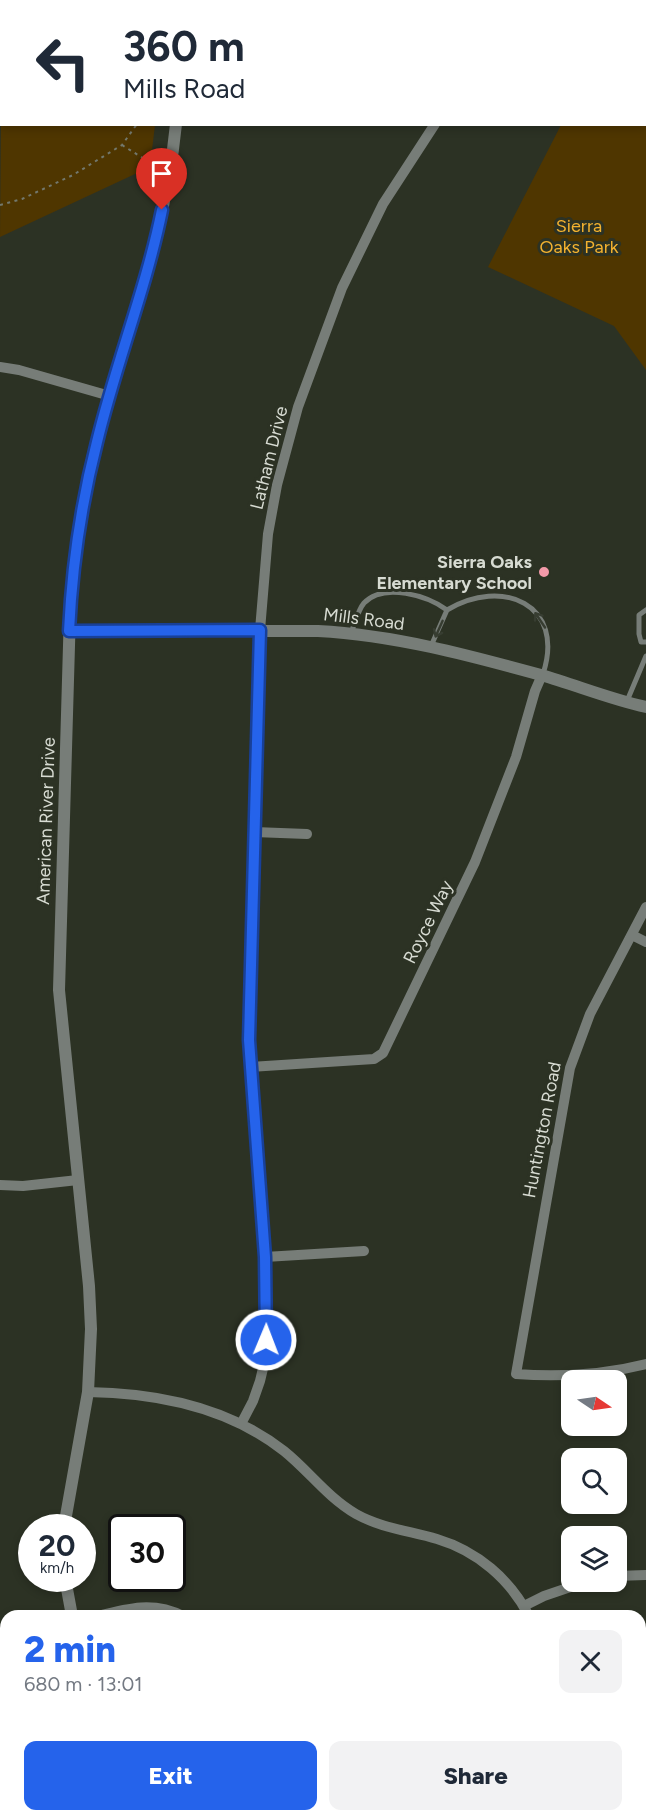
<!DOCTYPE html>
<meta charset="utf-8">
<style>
:root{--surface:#fff;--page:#f2f2f3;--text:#1f2937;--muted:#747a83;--accent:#2563eb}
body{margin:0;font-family:Figtree,sans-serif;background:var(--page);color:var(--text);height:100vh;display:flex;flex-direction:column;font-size:22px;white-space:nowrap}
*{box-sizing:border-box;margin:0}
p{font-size:20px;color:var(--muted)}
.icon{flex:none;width:33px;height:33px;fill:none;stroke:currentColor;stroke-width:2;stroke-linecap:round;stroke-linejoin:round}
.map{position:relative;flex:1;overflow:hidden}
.panel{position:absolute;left:0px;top:1610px;width:646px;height:212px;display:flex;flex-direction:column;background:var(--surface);border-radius:18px 18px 0 0;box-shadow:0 3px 9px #0003}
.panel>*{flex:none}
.hud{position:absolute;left:0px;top:0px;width:646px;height:126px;box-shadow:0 3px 9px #0003;background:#fff;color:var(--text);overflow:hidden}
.needle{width:39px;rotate:103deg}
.tools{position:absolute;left:561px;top:1370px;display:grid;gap:12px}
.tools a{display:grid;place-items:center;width:66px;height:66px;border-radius:12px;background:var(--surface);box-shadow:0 3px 9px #0003;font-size:30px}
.speed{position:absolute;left:18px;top:1514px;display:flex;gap:12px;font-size:30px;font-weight:700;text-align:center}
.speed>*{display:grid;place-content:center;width:78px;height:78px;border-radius:50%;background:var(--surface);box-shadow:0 3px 9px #0003;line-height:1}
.speed small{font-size:15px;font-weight:400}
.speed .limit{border:3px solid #111;border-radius:9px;background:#fff;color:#111}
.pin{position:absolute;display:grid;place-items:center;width:51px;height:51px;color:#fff;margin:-62px -26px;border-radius:50% 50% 50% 0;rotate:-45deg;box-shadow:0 0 6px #0007}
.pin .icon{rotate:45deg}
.me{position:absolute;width:66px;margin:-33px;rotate:1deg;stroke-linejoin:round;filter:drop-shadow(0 0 4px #0008)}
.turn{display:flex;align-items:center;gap:21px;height:126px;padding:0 24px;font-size:27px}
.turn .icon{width:78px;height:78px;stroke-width:2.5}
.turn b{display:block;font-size:42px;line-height:51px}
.round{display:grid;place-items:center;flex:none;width:63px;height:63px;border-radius:12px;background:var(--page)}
.head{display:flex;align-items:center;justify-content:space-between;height:102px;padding:0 24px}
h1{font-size:36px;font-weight:800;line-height:45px;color:var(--accent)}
.action{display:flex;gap:12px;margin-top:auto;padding:12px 24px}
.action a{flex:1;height:69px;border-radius:12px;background:var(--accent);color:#fff;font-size:24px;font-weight:800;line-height:69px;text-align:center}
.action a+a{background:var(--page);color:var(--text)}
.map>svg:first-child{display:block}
</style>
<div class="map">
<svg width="646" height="1820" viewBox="0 0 646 1820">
<rect width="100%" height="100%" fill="#2c3224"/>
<path fill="#4f3600" d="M645,101L646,102V370L614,326L488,267L561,125L645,124Z
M1,113L2,124L155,125L150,167L0,237Z"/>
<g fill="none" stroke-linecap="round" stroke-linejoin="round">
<path stroke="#73786c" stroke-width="2" stroke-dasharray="3 4.5" stroke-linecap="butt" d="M122,145L154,165
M0,205L22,199L73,175L122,145L137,124"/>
<path stroke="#777d78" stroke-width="5" d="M447,610C502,577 566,604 543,674
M646,610L639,615V634L641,642H646
M351,633C355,623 358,610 364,603C384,582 428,596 447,610L431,646
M627,701L646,656"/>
<path stroke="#777d78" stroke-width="10" d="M626,0L629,2
M16,2L19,0
M512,2L513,0
M0,10L2,9
M645,10L646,11
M0,367L19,370L110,396
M254,832L307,834
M646,907L590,1014L570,1068L516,1374C561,1377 603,1375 646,1364
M632,935L646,942
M250,1067L374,1059L383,1053L475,862L516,757L535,691L542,675
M0,1185L23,1186L78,1180
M265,1257L364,1251
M88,1392C157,1393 228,1407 284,1451C309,1471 327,1497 356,1514C381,1528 410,1531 437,1539C477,1551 510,1579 529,1616
M241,1424L253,1401L260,1381L265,1360L266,1319L265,1257L249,1040L260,630L268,534L277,485L298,407L342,288L383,204L435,124
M616,1576L646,1575
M524,1606L544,1596L588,1581
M98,1616C128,1608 154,1601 183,1616
M541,1820V1815"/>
<path stroke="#777d78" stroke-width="12" d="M182,2V0
M69,631H318C394,635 468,655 541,675C576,685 610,699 646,707
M64,1527L88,1392L91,1329L89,1286L59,990L70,611C75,553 82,495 97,439C126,332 165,237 176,124
M65,1578L72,1616
M124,1815L126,1820"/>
</g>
<defs><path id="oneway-shaft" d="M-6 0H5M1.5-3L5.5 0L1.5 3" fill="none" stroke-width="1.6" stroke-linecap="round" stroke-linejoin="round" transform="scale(1.5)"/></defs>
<g stroke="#373d31">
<use href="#oneway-shaft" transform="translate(540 620) rotate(-124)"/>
<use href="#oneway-shaft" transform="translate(439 629) rotate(114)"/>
</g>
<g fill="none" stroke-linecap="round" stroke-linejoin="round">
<g stroke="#184099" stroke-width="15">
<path id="route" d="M162,210C146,289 116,363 97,442C81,504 72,567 69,631L260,630L249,1040L265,1257L266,1340"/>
</g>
<use href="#route" stroke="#2563eb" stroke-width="10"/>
</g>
<circle fill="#f39aa9" stroke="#2c3224" stroke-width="2" cx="544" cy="572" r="6"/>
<g text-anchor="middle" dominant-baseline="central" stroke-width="6" stroke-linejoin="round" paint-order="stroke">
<g font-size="18" fill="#f3b22f" stroke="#2c3224">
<text x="579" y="226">Sierra<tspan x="579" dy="21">Oaks Park</tspan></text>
</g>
<g font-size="18" fill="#d7dbd2" stroke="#2c3224">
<text transform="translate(269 458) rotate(-76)">Latham Drive</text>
<text transform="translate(364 619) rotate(7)">Mills Road</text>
<text transform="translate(46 821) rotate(-88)">American River Drive</text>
<text transform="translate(428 922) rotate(-64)">Royce Way</text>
<text transform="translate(542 1130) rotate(-79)">Huntington Road</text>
</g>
<g font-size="18" font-weight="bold" fill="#d7dbd2" stroke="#2c3224" text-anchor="end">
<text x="532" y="562">Sierra Oaks<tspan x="532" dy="21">Elementary School</tspan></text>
</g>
</g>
</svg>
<div class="tools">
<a><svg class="needle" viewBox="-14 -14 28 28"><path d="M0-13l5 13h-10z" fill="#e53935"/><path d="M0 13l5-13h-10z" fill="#747a83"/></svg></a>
<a><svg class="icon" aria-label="search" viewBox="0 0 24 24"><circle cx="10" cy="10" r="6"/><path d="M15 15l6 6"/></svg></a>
<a><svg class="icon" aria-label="layers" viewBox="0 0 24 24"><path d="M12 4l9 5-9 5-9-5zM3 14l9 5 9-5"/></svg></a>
</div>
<div class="speed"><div>20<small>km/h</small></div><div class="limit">30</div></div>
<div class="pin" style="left:162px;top:210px;background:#d93025"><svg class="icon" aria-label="arrive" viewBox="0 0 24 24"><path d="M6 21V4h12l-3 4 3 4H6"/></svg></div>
<svg class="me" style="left:266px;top:1340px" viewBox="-20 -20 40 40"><circle r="17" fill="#2563eb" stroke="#fff" stroke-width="3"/><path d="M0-11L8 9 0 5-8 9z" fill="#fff"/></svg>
<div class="hud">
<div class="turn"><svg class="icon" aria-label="left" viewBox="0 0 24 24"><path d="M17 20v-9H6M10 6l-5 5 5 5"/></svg><div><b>360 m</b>Mills Road</div></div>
</div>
<section class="panel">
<div class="head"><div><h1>2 min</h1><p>680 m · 13:01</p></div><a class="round"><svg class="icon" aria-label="close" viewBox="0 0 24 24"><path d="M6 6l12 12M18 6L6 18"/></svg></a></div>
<div class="action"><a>Exit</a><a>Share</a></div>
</section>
</div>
